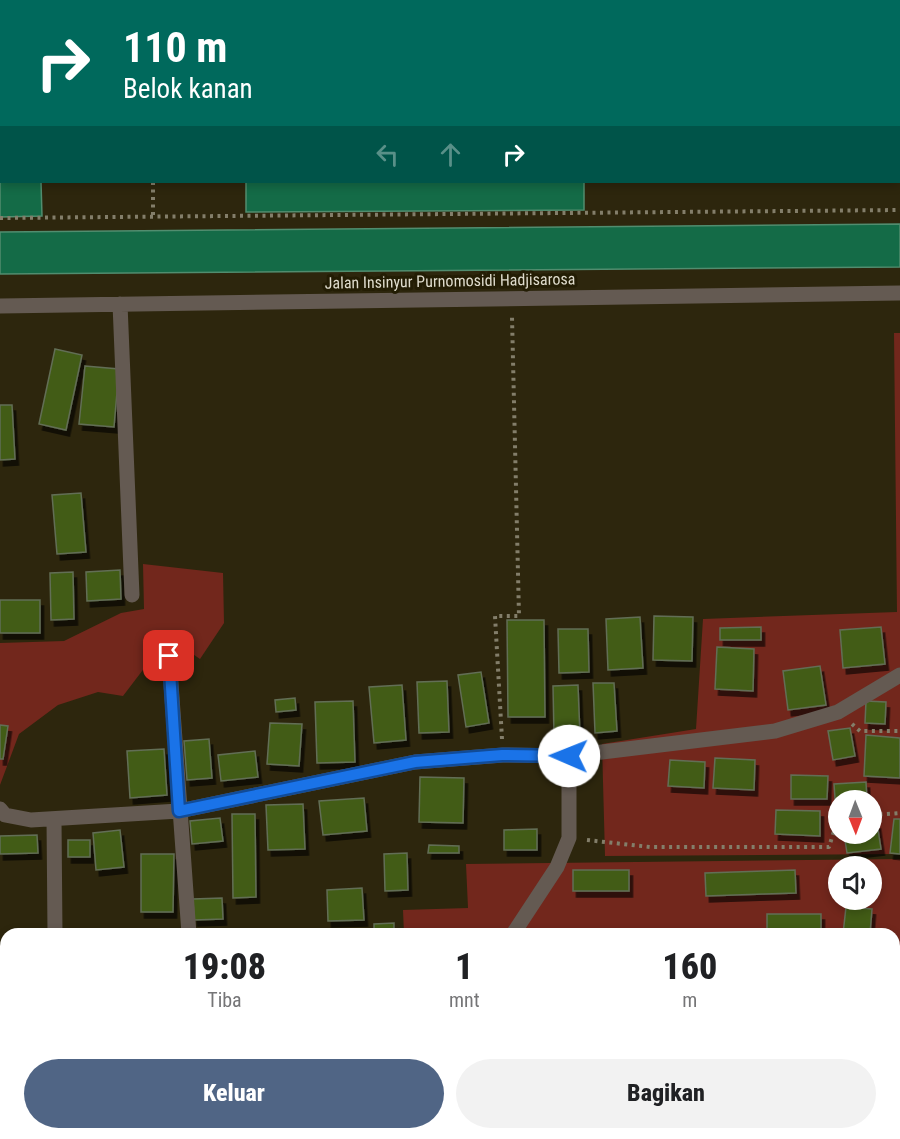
<!DOCTYPE html>
<html lang="id">
<style>
:root{--surface:#fff;--page:#f2f2f2;--text:#202124;--muted:#757577;--accent:#506585}
body{margin:0;font-family:"Roboto Condensed",sans-serif;background:var(--page);color:var(--text);height:100vh;display:flex;flex-direction:column;font-size:22px;white-space:nowrap}
*{box-sizing:border-box;margin:0}
p{font-size:20px;color:var(--muted)}
.icon{flex:none;width:33px;height:33px;fill:none;stroke:currentColor;stroke-width:2;stroke-linecap:round;stroke-linejoin:round}
.map{position:relative;flex:1;overflow:hidden}
.sheet{position:absolute;left:0px;top:928px;width:900px;height:212px;display:flex;flex-direction:column;background:var(--surface);border-radius:18px 18px 0 0;box-shadow:0 3px 9px #0003}
.sheet>*{flex:none}
.guide{position:absolute;left:0px;top:0px;width:900px;height:183px;box-shadow:0 3px 9px #0003;background:#00695c;color:#fff;overflow:hidden}
.needle{width:39px;rotate:179deg}
.tools{position:absolute;left:828px;top:790px;display:grid;gap:12px}
.tools a{display:grid;place-items:center;width:54px;height:54px;border-radius:50%;background:var(--surface);box-shadow:0 3px 9px #0003;font-size:30px}
.pin{position:absolute;display:grid;place-items:center;width:51px;height:51px;color:#fff;margin:-26px;border-radius:12px;box-shadow:0 3px 9px #0006}
.me{position:absolute;width:66px;margin:-33px;rotate:271deg;stroke-linejoin:round;filter:drop-shadow(0 0 4px #0008)}
.turn{display:flex;align-items:center;gap:21px;height:126px;padding:0 24px;font-size:27px}
.turn .icon{width:78px;height:78px;stroke-width:2.5}
.turn b{display:block;font-size:42px;line-height:51px}
.lanes{display:flex;align-items:center;height:57px;padding:0 24px;background:#0003;justify-content:center;gap:30px;direction:ltr}
.lanes .off{opacity:.35}
.eta{display:flex;justify-content:space-evenly;align-items:center;height:102px;text-align:center}
.eta b{font-size:36px;font-weight:800;line-height:42px}
.cta{display:flex;gap:12px;margin-top:auto;padding:12px 24px}
.cta a{flex:1;height:69px;border-radius:36px;background:var(--accent);color:#fff;font-size:24px;font-weight:800;line-height:69px;text-align:center}
.cta a+a{background:var(--page);color:var(--text)}
.map>svg:first-child{display:block}
</style>
<div class="map">
<svg width="900" height="1139" viewBox="0 0 900 1139">
<defs>
<filter id="shadow"><feDropShadow dx="3.5" dy="6" stdDeviation="0" flood-color="#0009"/></filter>
</defs>
<rect width="100%" height="100%" fill="#2d260d"/>
<path fill="#72271c" fill-rule="evenodd" d="M894,333H900V854L605,856L602,744L696,729L703,619L897,612ZM838,801H872V834H838Z
M143,564L223,573L224,623L200,659L168,637L123,696L98,692L58,705L19,734L0,785V643L64,641L121,613L144,609Z
M900,859V1009L894,1011V934H404L403,910L468,908L466,864ZM838,867H872V900H838Z
M0,1057L6,1063V1134H708L707,1139H10L0,1137Z"/>
<path fill="#146b47" stroke="#518d6f" stroke-width="1.5" d="M0,124L2,182H41L42,216L0,217Z
M246,182H584V210L246,212Z
M900,224V267L0,274V232Z"/>
<path fill="#425c18" stroke="#626e55" stroke-width="1.5" filter="url(#shadow)" d="M55,349L82,355L66,430L39,424Z
M85,366L119,369L114,427L79,424Z
M0,405H12L15,459L0,460Z
M81,493L86,552L57,554L52,495Z
M120,570L121,599L87,601L86,572Z
M73,572L74,619L51,620L50,573Z
M0,600H40V633H0Z
M654,616L693,617L692,661L653,660Z
M640,617L643,668L608,670L606,619Z
M507,620H544L545,717H508Z
M761,627V640H720V628Z
M881,627L885,664L843,668L840,630Z
M558,629H588L589,672L559,673Z
M717,647L754,649L753,691L715,689Z
M820,666L826,705L788,710L783,671Z
M481,672L489,723L466,727L458,675Z
M447,681L449,732L419,733L417,682Z
M593,683H614L617,731L595,733Z
M402,685L406,740L374,743L369,687Z
M578,685L580,736L554,737L553,686Z
M295,698L296,710L276,712L275,700Z
M353,701L355,762L317,763L315,702Z
M866,701L886,702L885,724L865,723Z
M270,723L302,724L299,766L267,764Z
M0,725L8,726L3,759H0Z
M850,728L855,756L833,760L828,731Z
M866,735L900,738V778L864,776Z
M209,739L212,778L187,780L184,741Z
M164,749L167,795L130,798L127,751Z
M255,751L258,777L221,781L218,755Z
M715,758L755,760L754,790L713,788Z
M670,760L705,762L704,788L668,786Z
M791,775L828,776L827,799H791Z
M420,777L464,778L463,823L419,822Z
M866,782L867,801H838V813H836L834,784Z
M364,798L367,831L323,835L319,801Z
M303,804L305,849L268,850L266,805Z
M776,810L820,811V836L775,834Z
M232,814H255L256,897L233,898Z
M220,818L223,841L192,844L190,821Z
M894,819H900V854L890,853Z
M872,823H877L881,849L847,853L844,834H872Z
M537,829V850H504V830Z
M120,830L124,867L96,870L93,833Z
M37,835L38,853L0,854V836Z
M68,840H90V857H68Z
M429,845L459,846V853H428Z
M407,853L408,890L385,891L384,854Z
M141,854H174L173,912H141Z
M573,870H629V891H573Z
M795,870L796,893L706,896L705,873Z
M362,888L364,920L328,921L327,890Z
M222,898L223,919L194,920L193,899Z
M846,907L872,909L870,934H843Z
M767,914H821V934H767Z
M394,923V934H374V924Z
M755,930L756,934H732Z
M0,974H6V1012H0Z"/>
<g fill="none" stroke-linecap="round" stroke-linejoin="round">
<path stroke="#837e6a" stroke-width="4" stroke-dasharray="3 4.5" stroke-linecap="butt" d="M898,115H900
M0,121H2
M153,182V217
M0,218L900,210
M852,724L860,731H900
M502,739L495,616H519L512,317
M872,815L900,813
M587,840L650,847H829L838,818
M894,1043H900
M894,1076L900,1074
M382,1139L384,1134"/>
<path stroke="#645a52" stroke-width="15" d="M135,2L192,0
M0,5H2
M120,304L132,595
M0,306L900,293
M169,656L189,934
M0,809L5,815L31,820L179,811L415,762L503,755L569,756L775,731L838,712L900,675
M54,819L55,934
M513,934L557,867L569,838V756
M57,1134V1139
M204,1134L205,1139"/>
<path stroke="#928d7a" stroke-width="4.5" d="M898,99H900
M0,104H2"/>
</g>
<g fill="none" stroke-linecap="round" stroke-linejoin="round">
<g stroke="#114b97" stroke-width="15">
<path id="route" d="M169,656L179,811L415,762L502,755L569,756"/>
</g>
<use href="#route" stroke="#1a73e8" stroke-width="10"/>
</g>
<g text-anchor="middle" dominant-baseline="central" stroke-width="6" stroke-linejoin="round" paint-order="stroke">
<g font-size="16" fill="#dfdccd" stroke="#231d04">
<text transform="translate(450 281) rotate(-1)">Jalan Insinyur Purnomosidi Hadjisarosa</text>
</g>
</g>
</svg>
<div class="tools">
<a><svg class="needle" viewBox="-14 -14 28 28"><path d="M0-13l5 13h-10z" fill="#e53935"/><path d="M0 13l5-13h-10z" fill="#757577"/></svg></a>
<a><svg class="icon" aria-label="sound" viewBox="0 0 24 24"><path d="M4 9h4l5-4v14l-5-4H4zM17 9q2 3 0 6"/></svg></a>
</div>
<div class="pin" style="left:169px;top:656px;background:#d93025"><svg class="icon" aria-label="arrive" viewBox="0 0 24 24"><path d="M6 21V4h12l-3 4 3 4H6"/></svg></div>
<svg class="me" style="left:569px;top:756px" viewBox="-20 -20 40 40"><circle r="19" fill="#fff"/><path d="M0-13L10 11 0 6-10 11z" fill="#1a73e8"/></svg>
<div class="guide">
<div class="turn"><svg class="icon" aria-label="right" viewBox="0 0 24 24"><path d="M7 20v-9h11M14 6l5 5-5 5"/></svg><div><b>110 m</b>Belok kanan</div></div>
<div class="lanes"><svg class="icon off" aria-label="left" viewBox="0 0 24 24"><path d="M17 20v-9H6M10 6l-5 5 5 5"/></svg><svg class="icon off" aria-label="ahead" viewBox="0 0 24 24"><path d="M12 20V5M6 11l6-6 6 6"/></svg><svg class="icon" aria-label="right" viewBox="0 0 24 24"><path d="M7 20v-9h11M14 6l5 5-5 5"/></svg></div>
</div>
<section class="sheet">
<div class="eta">
<div><b>19:08</b><p>Tiba</p></div>
<div><b>1</b><p>mnt</p></div>
<div><b>160</b><p>m</p></div>
</div>
<div class="cta"><a>Keluar</a><a>Bagikan</a></div>
</section>
</div>
